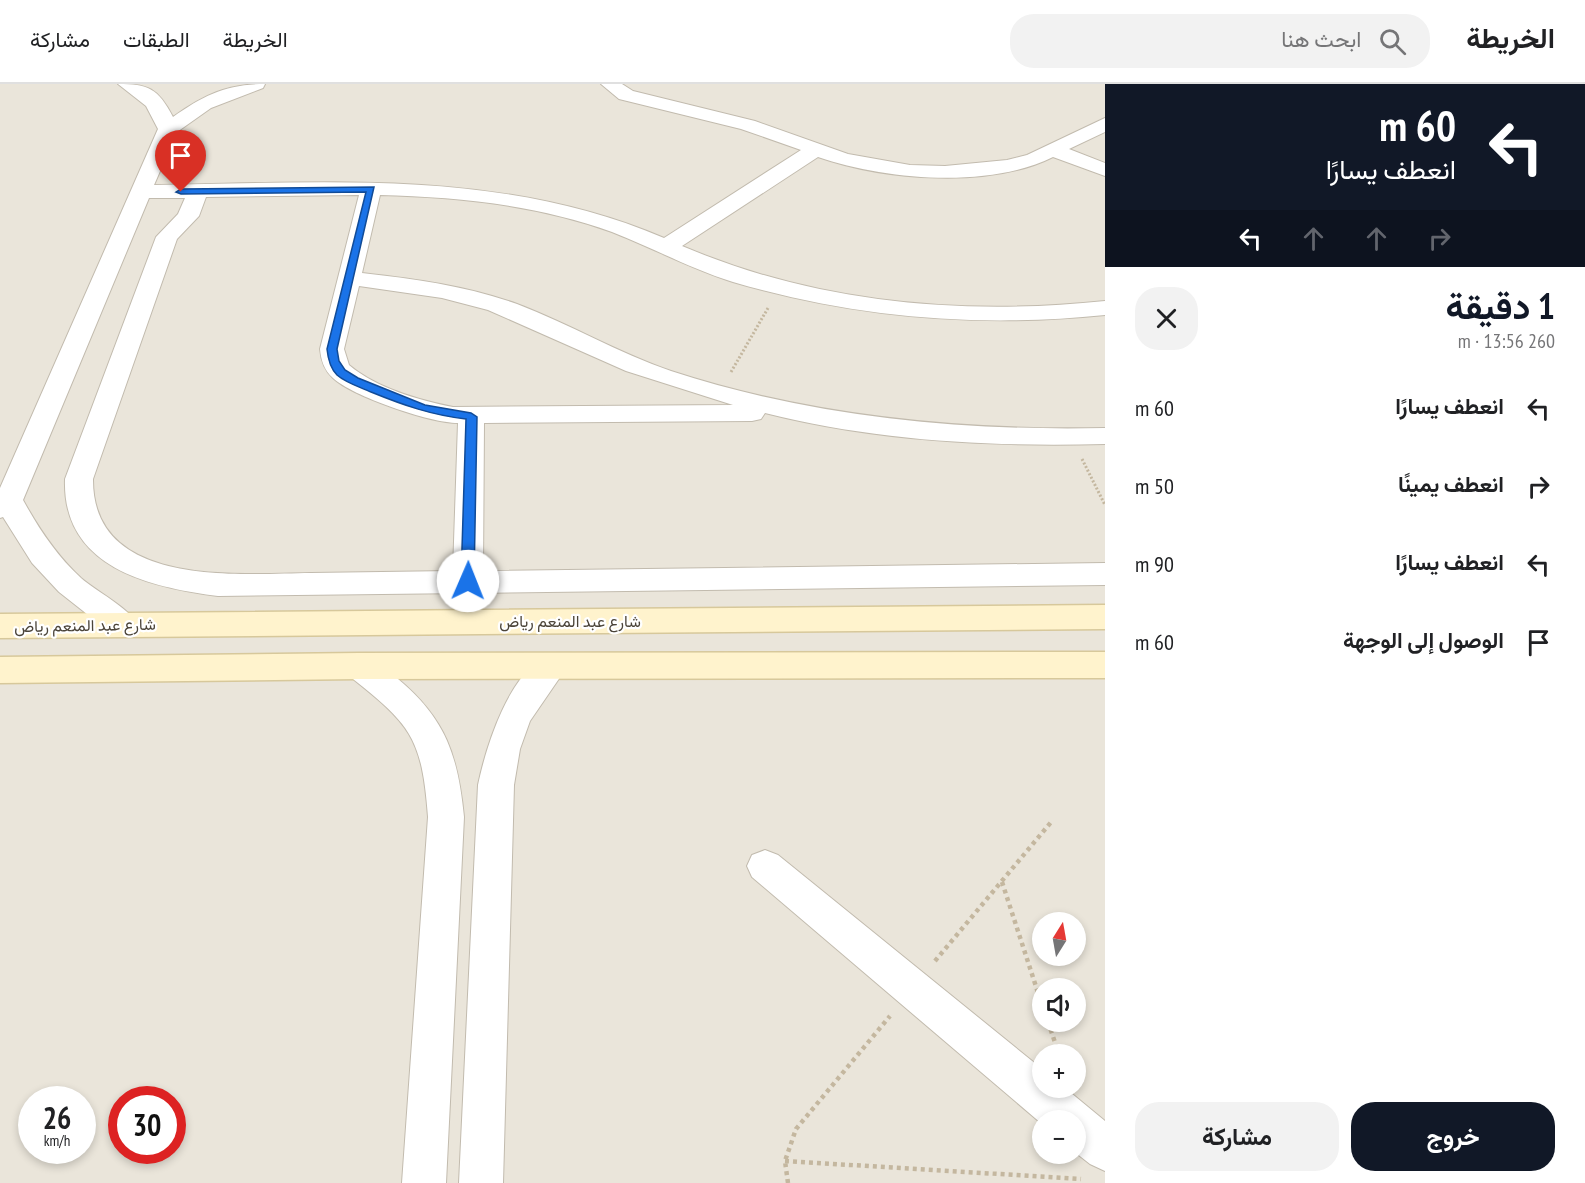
<!DOCTYPE html>
<html lang="ar">
<meta charset="utf-8">
<style>
:root{--surface:#fff;--page:#f2f2f2;--text:#202124;--muted:#757577;--line:#e0e0e0;--accent:#111827}
body{margin:0;font-family:"PT Sans Narrow",Vazirmatn,sans-serif;background:var(--page);color:var(--text);direction:rtl;height:100vh;display:flex;flex-direction:column;font-size:22px;white-space:nowrap}
*{box-sizing:border-box;margin:0}
p{font-size:20px;color:var(--muted)}
.icon{flex:none;width:33px;height:33px;fill:none;stroke:currentColor;stroke-width:2;stroke-linecap:round;stroke-linejoin:round}
.map{position:relative;flex:1;overflow:hidden;direction:ltr}
.panel{display:flex;flex-direction:column;background:var(--surface);width:480px}
.panel>*{flex:none}
.hud{background:#111827;color:#fff;overflow:hidden}
.needle{width:39px;rotate:11deg}
.buttons{position:absolute;left:1032px;top:828px;display:grid;gap:12px}
.buttons a{display:grid;place-items:center;width:54px;height:54px;border-radius:50%;background:var(--surface);box-shadow:0 3px 9px #0003;font-size:30px}
.speed{position:absolute;left:18px;top:1002px;display:flex;gap:12px;font-size:30px;font-weight:700;text-align:center}
.speed>*{display:grid;place-content:center;width:78px;height:78px;border-radius:50%;background:var(--surface);box-shadow:0 3px 9px #0003;line-height:1}
.speed small{font-size:15px;font-weight:400}
.speed .limit{border:9px solid #d22;background:#fff;color:#111}
.pin{position:absolute;display:grid;place-items:center;width:51px;height:51px;color:#fff;margin:-62px -26px;border-radius:50% 50% 50% 0;rotate:-45deg;box-shadow:0 0 6px #0007}
.pin .icon{rotate:45deg}
.me{position:absolute;width:66px;margin:-33px;rotate:1deg;stroke-linejoin:round;filter:drop-shadow(0 0 4px #0008)}
.turn{display:flex;align-items:center;gap:21px;height:126px;padding:0 30px;font-size:27px}
.turn .icon{width:78px;height:78px;stroke-width:2.5}
.turn b{display:block;font-size:42px;line-height:51px}
.lanes{display:flex;align-items:center;height:57px;padding:0 30px;background:#0003;justify-content:center;gap:30px;direction:ltr}
.lanes .off{opacity:.35}
.round{display:grid;place-items:center;flex:none;width:63px;height:63px;border-radius:24px;background:var(--page)}
.overview{display:flex;align-items:center;justify-content:space-between;height:102px;padding:0 30px}
h1{font-size:36px;font-weight:700;line-height:45px;color:var(--accent)}
.action{display:flex;gap:12px;margin-top:auto;padding:12px 30px}
.action a{flex:1;height:69px;border-radius:24px;background:var(--accent);color:#fff;font-size:24px;font-weight:700;line-height:69px;text-align:center}
.action a+a{background:var(--page);color:var(--text)}
ul{padding:0;list-style:none}
li{display:flex;align-items:center;gap:18px;height:78px;padding:0 30px}
li div{flex:1}
li b{display:block;font-size:22px}
li em{font-style:normal}
header{display:flex;align-items:center;gap:36px;box-sizing:border-box;height:84px;padding:0 30px;background:var(--surface);border-bottom:2px solid var(--line)}
header strong{font-size:28px}
nav{display:flex;gap:33px;margin-inline-start:auto;font-size:21px}
.search{width:420px;height:54px;background:var(--page);display:flex;align-items:center;gap:15px;box-sizing:border-box;padding:0 21px;border-radius:24px;color:var(--muted);font-size:22px}
main{display:flex;flex:1;min-height:0}
.map>svg:first-child{display:block}
</style>
<header>
<strong>الخريطة</strong>
<div class="search"><svg class="icon" aria-label="search" viewBox="0 0 24 24"><circle cx="10" cy="10" r="6"/><path d="M15 15l6 6"/></svg>ابحث هنا</div>
<nav><a>الخريطة</a><a>الطبقات</a><a>مشاركة</a></nav>
</header>
<main>
<section class="panel">
<div class="hud">
<div class="turn"><svg class="icon" aria-label="left" viewBox="0 0 24 24"><path d="M17 20v-9H6M10 6l-5 5 5 5"/></svg><div><b>60 m</b>انعطف يسارًا</div></div>
<div class="lanes"><svg class="icon" aria-label="left" viewBox="0 0 24 24"><path d="M17 20v-9H6M10 6l-5 5 5 5"/></svg><svg class="icon off" aria-label="ahead" viewBox="0 0 24 24"><path d="M12 20V5M6 11l6-6 6 6"/></svg><svg class="icon off" aria-label="ahead" viewBox="0 0 24 24"><path d="M12 20V5M6 11l6-6 6 6"/></svg><svg class="icon off" aria-label="right" viewBox="0 0 24 24"><path d="M7 20v-9h11M14 6l5 5-5 5"/></svg></div>
</div>
<div class="overview"><div><h1>1 دقيقة</h1><p>260 m · 13:56</p></div><a class="round"><svg class="icon" aria-label="close" viewBox="0 0 24 24"><path d="M6 6l12 12M18 6L6 18"/></svg></a></div>
<ul>
<li><svg class="icon" aria-label="left" viewBox="0 0 24 24"><path d="M17 20v-9H6M10 6l-5 5 5 5"/></svg><div><b>انعطف يسارًا</b></div><em>60 m</em></li>
<li><svg class="icon" aria-label="right" viewBox="0 0 24 24"><path d="M7 20v-9h11M14 6l5 5-5 5"/></svg><div><b>انعطف يمينًا</b></div><em>50 m</em></li>
<li><svg class="icon" aria-label="left" viewBox="0 0 24 24"><path d="M17 20v-9H6M10 6l-5 5 5 5"/></svg><div><b>انعطف يسارًا</b></div><em>90 m</em></li>
<li><svg class="icon" aria-label="arrive" viewBox="0 0 24 24"><path d="M6 21V4h12l-3 4 3 4H6"/></svg><div><b>الوصول إلى الوجهة</b></div><em>60 m</em></li>
</ul>
<div class="action"><a>خروج</a><a>مشاركة</a></div>
</section>
<div class="map">
<svg width="1105" height="1099" viewBox="0 0 1105 1099">
<rect width="100%" height="100%" fill="#f6f3ec"/>
<path fill="#eae5da" fill-rule="evenodd" d="M0,0H1105V1099H0ZM1042,838H1076V872H1042ZM1042,904H1076V938H1042ZM1042,970H1076V1004H1042ZM32,1016H82V1066H32ZM122,1016H172V1066H122ZM1042,1036H1076V1070H1042Z"/>
<g fill="none" stroke-linecap="round" stroke-linejoin="round">
<g stroke="#c2bbae" stroke-width="2">
<path id="street" d="M118,0C148,0 158,4 173,33C204,11 227,0 265,0L263,4L211,24L177,48L154,101C327,99 501,84 664,154L801,66L741,45L619,15L601,0H622L633,7L755,37L848,70L910,81L945,82L1007,76L1027,71L1105,34V48L1069,65L1105,79V92L1053,73C989,105 885,96 818,73L682,162C816,219 961,232 1105,217V231C978,244 856,234 733,198C691,185 653,164 612,148C537,121 459,113 380,111L362,189C415,195 467,202 517,220C570,240 618,269 671,287C812,333 958,347 1105,344V360C991,363 876,357 765,329L761,335L752,337L484,339L483,487L1105,479V501L218,512C148,503 62,483 65,395L156,153L178,130L185,114H149L23,416C39,445 56,471 81,494C97,508 128,523 138,541L133,549L122,553L111,549L59,508L32,479L3,433L0,434V404L158,45L146,22ZM359,111L320,265C321,276 324,286 333,294C352,312 430,339 458,339L453,487C406,488 359,488 311,489C237,490 92,504 93,395L177,155L199,132L206,113ZM359,202L442,214L488,226L626,287L733,321L453,323C418,316 376,304 349,281L344,265Z
M359,570C374,574 386,585 398,595C446,635 458,672 464,733L446,1099H402L428,733C422,652 410,640 348,591L343,582L348,573Z
M551,571L562,574L567,583L530,637L520,665L514,701L503,1099H459L478,701C486,663 510,584 551,571Z
M765,766L778,771L1042,985V1004H1065L1105,1037V1087L1090,1080L1076,1069V1036H1042V1040L752,793L747,782L752,771Z"/>
</g>
<g stroke="#d7c89b" stroke-width="3">
<path id="secondary" d="M1105,521V545L0,554V530Z
M1105,568V594L359,595L0,599V573L359,569Z"/>
</g>
<path stroke="#c4b79f" stroke-width="3" stroke-dasharray="2 2" stroke-linecap="butt" d="M731,288L768,224
M1082,375L1105,421"/>
<path stroke="#c4b79f" stroke-width="4.5" stroke-dasharray="4 4" stroke-linecap="butt" d="M1002,798L1042,921
M935,877L1052,737
M1048,938L1059,970
M785,1077L1081,1095
M788,1099L785,1077L796,1045L890,932"/>
<use href="#street" fill="#fff" fill-rule="evenodd"/>
<use href="#secondary" fill="#fff3cd" fill-rule="evenodd"/>
</g>
<path fill="#1a73e8" stroke="#114b97" stroke-width="1.5" d="M374,103L337,265L339,277L345,286L358,294L425,321L471,329L477,333L474,497L468,501L461,497L466,335C431,331 403,321 371,308C360,303 346,299 337,291C330,284 328,275 327,265L366,108L181,110L176,108L181,105Z"/>
<g text-anchor="middle" dominant-baseline="central" stroke-width="4.5" stroke-linejoin="round" paint-order="stroke">
<g font-size="16" fill="#4b4439" stroke="#fff">
<text x="570" y="537">شارع عبد المنعم رياض</text>
<text transform="translate(85 541) rotate(-1)">شارع عبد المنعم رياض</text>
</g>
</g>
</svg>
<div class="buttons">
<a><svg class="needle" viewBox="-14 -14 28 28"><path d="M0-13l5 13h-10z" fill="#e53935"/><path d="M0 13l5-13h-10z" fill="#757577"/></svg></a>
<a><svg class="icon" aria-label="sound" viewBox="0 0 24 24"><path d="M4 9h4l5-4v14l-5-4H4zM17 9q2 3 0 6"/></svg></a>
<a>+</a>
<a>−</a>
</div>
<div class="speed"><div>26<small>km/h</small></div><div class="limit">30</div></div>
<div class="pin" style="left:181px;top:108px;background:#d93025"><svg class="icon" aria-label="arrive" viewBox="0 0 24 24"><path d="M6 21V4h12l-3 4 3 4H6"/></svg></div>
<svg class="me" style="left:468px;top:497px" viewBox="-20 -20 40 40"><circle r="19" fill="#fff"/><path d="M0-13L10 11 0 6-10 11z" fill="#1a73e8"/></svg>
</div>
</main>
